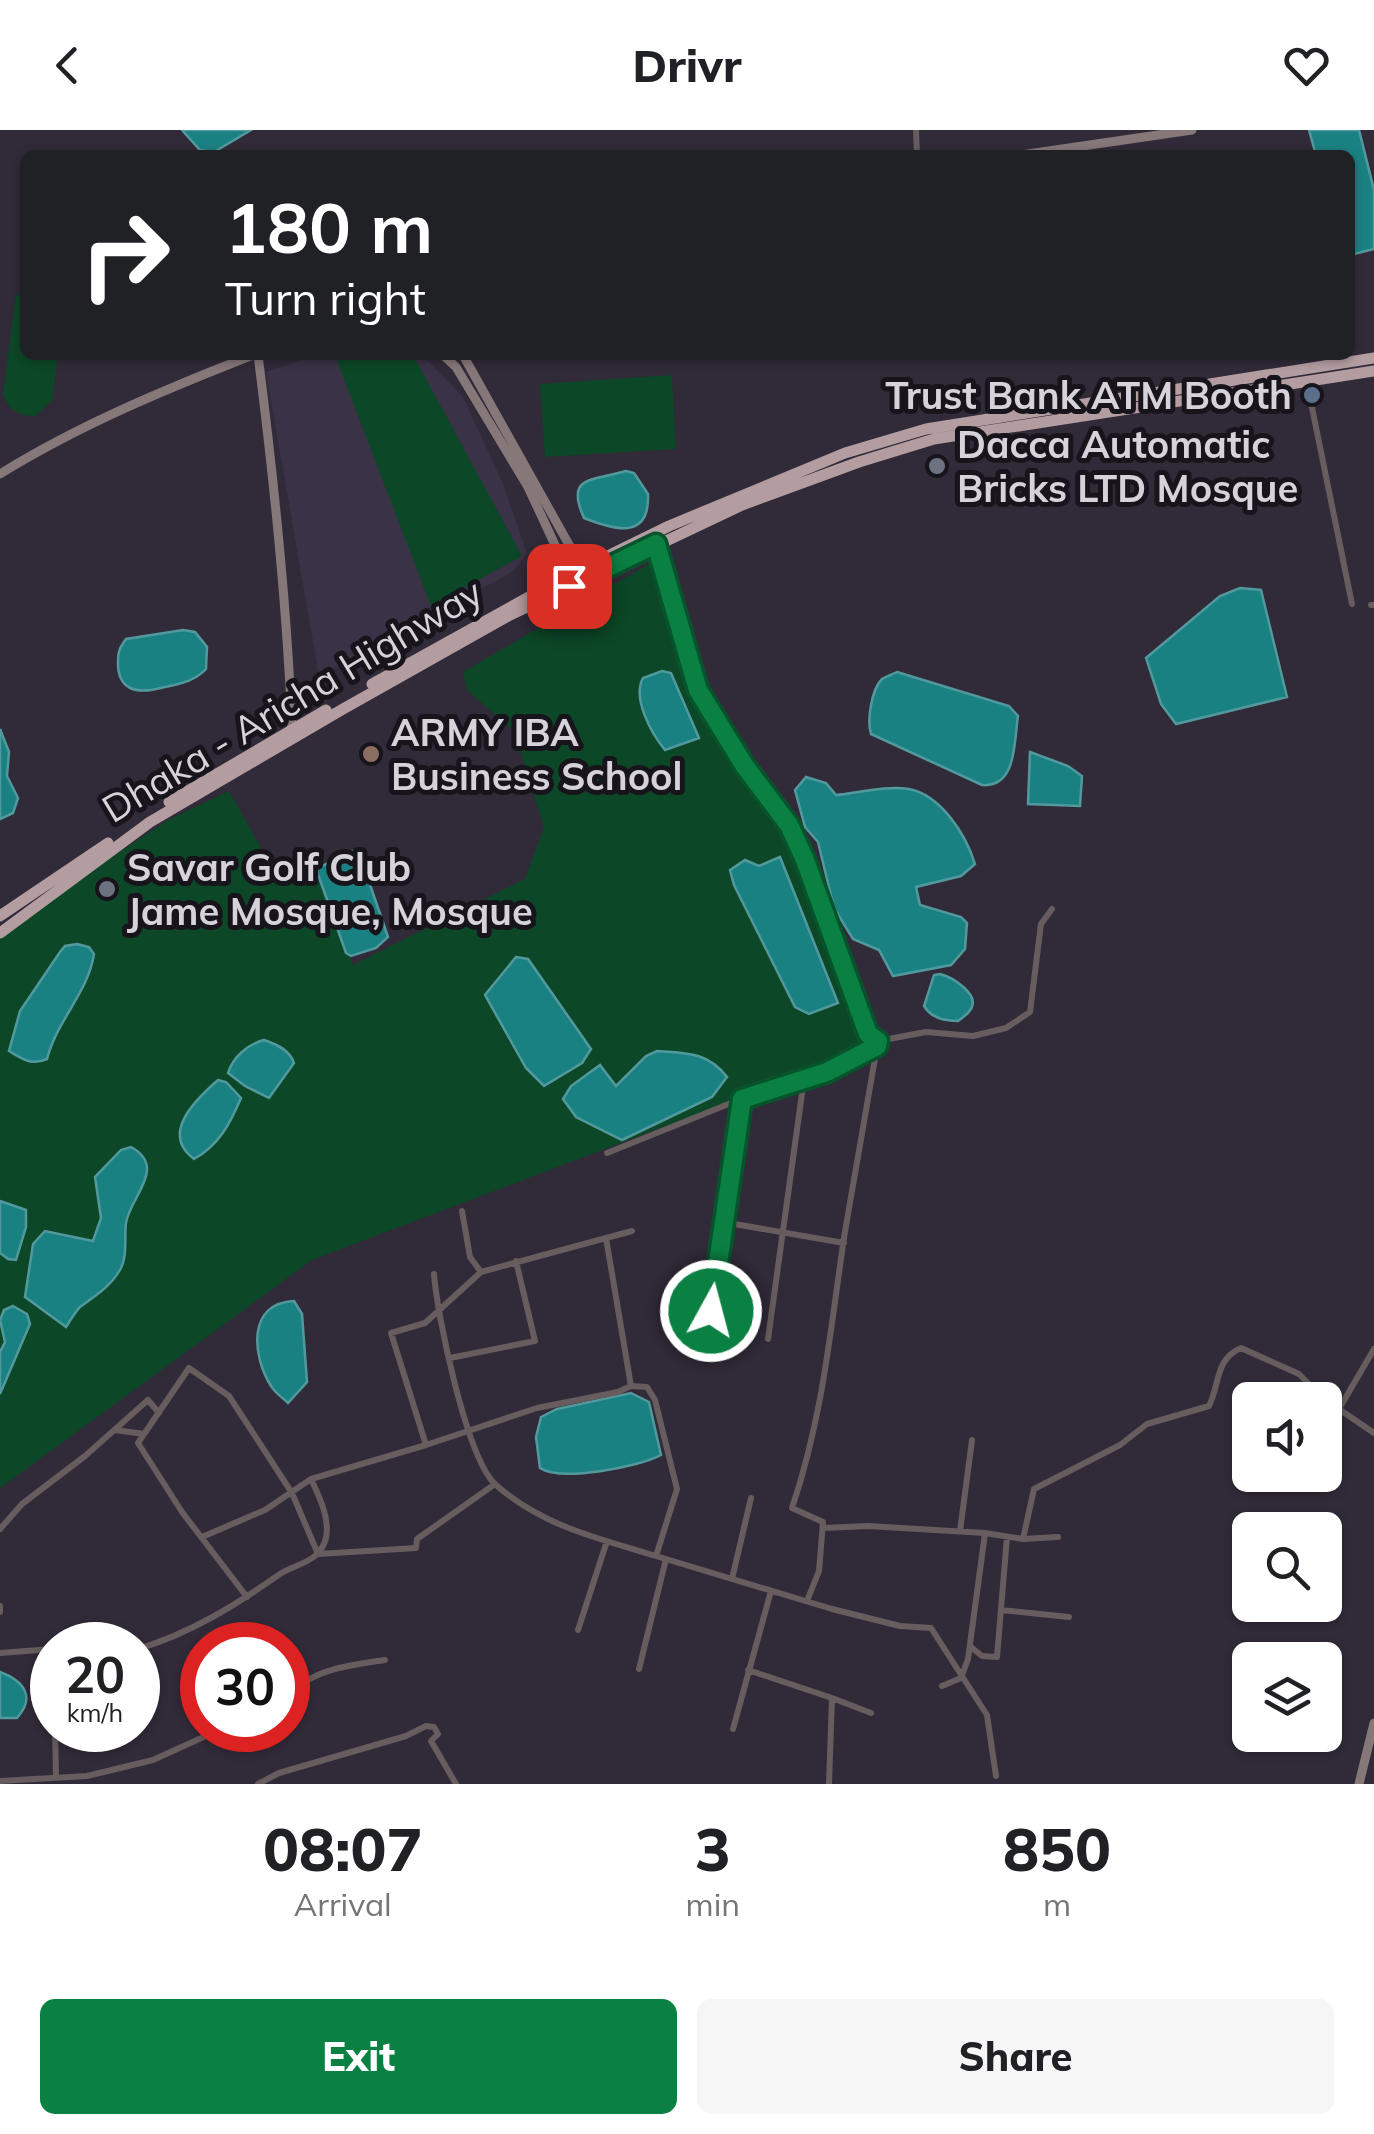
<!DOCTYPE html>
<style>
:root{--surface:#fff;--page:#f6f6f6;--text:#202124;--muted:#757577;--accent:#0b8043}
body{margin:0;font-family:Mulish,sans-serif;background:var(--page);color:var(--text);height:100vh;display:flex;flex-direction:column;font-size:38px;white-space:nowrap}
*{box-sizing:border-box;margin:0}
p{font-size:32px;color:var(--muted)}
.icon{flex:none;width:55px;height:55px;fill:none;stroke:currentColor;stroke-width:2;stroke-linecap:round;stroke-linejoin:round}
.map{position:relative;height:1654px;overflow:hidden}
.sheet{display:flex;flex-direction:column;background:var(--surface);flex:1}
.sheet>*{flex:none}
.guide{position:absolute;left:20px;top:20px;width:1335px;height:210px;border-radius:15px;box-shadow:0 2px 8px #0004;background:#202124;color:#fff;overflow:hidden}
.controls{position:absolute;left:1232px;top:1252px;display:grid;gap:20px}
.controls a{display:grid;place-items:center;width:110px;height:110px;border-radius:15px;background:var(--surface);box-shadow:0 2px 8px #0004;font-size:50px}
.speed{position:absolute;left:30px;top:1492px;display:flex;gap:20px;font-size:50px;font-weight:700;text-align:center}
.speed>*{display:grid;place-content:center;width:130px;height:130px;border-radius:50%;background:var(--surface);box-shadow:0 2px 8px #0004;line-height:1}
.speed small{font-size:25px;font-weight:400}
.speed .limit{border:15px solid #d22;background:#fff;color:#111}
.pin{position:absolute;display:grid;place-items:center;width:85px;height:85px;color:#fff;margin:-42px;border-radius:20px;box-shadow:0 5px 15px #0006}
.me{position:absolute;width:110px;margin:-55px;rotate:7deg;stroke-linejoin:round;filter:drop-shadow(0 0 8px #0008)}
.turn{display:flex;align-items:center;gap:35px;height:210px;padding:0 40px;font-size:45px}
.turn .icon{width:130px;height:130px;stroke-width:2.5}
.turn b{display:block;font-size:70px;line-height:85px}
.eta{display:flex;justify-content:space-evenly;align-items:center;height:170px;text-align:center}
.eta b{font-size:60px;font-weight:800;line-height:70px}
.cta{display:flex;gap:20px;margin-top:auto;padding:20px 40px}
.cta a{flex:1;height:115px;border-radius:15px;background:var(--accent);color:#fff;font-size:40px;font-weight:800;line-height:115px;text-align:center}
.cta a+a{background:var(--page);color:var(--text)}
header{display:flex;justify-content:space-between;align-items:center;height:130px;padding:0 40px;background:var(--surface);font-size:45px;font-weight:800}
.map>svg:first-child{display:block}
</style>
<header><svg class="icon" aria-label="back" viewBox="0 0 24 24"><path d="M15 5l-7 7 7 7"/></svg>Drivr<svg class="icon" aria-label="heart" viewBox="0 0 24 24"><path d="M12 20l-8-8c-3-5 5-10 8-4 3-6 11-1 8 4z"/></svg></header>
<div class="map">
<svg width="1374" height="1654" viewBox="0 0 1374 1654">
<rect width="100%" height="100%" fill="#312b39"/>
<path fill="#3a3246" d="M318,225H422L463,267L503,354L527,423L514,441L319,546L266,242Z"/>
<path fill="#0c4727" d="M16,165H25V225H58L52,270L36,286C19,286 9,281 3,264Z
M354,225H413L522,426L431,476L337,231Z
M672,245L676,319L545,327L540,254Z
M661,427L698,561L798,715L877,916L312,1130L0,1358V805L21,787L168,690L229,661L272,738L313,733L353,835L525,749L544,697L514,601L467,560L463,542Z"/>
<path fill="#1a8183" stroke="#52999d" stroke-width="2.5" d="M182,0H251L214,22L200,20Z
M1309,0H1359L1374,60V119L1350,125V25H1316Z
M626,341L634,343L648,364C650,412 612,399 584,388C565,346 591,351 626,341Z
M1240,458L1261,460L1287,567L1176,594L1161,574L1146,528L1220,466Z
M183,500L195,502L207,517L206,539C194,552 178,554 161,558C137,564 117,561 118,531C118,521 120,517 126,509Z
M662,541L671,543L699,608L665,620C651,603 632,568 643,548Z
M897,542L1009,576L1018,586C1014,611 1017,658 982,655L871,604C867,591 871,560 882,549C885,547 893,544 897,542Z
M0,599L9,622L7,646L18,668L13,683L0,689Z
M1030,622L1068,636L1082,646L1080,676L1028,674Z
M806,647L826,653L836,665C858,663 887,655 909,659C941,665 966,705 975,734L961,746L916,757L920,775L961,787L967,793L965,819L951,835L893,846L879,820L853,809L834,778L818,712L805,697L795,660Z
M353,721L363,734L388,807L376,818L351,826L346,823L316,739Z
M780,727L838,873L809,884L795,877L734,755L730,740L745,730L759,736Z
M77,814L89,817L94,824C88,863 57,890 47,929C31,936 23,929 9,921L20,881L60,822L65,816Z
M516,827L528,829L591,919L582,933L544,956L526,938L485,865Z
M940,844C952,847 980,864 971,879C968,884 963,887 958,891C945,891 931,888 924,876L934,845Z
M264,910C276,914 290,920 294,933L269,968L245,956L228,943C233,927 248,914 264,910Z
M657,921C686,923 708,922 727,947L712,967L622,1010L576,987L563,969L571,956L600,935L616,956L646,926Z
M218,950L226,952L241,968C230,994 219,1015 194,1029C160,1004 195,970 218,950Z
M131,1017C168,1037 130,1067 126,1093C124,1108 128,1126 120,1140C110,1157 95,1166 80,1177C75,1182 70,1191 66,1197L25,1167L33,1114L45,1101L93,1111L101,1088L95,1047L121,1020Z
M0,1071L26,1080V1097L16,1130L8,1129L0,1123Z
M294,1171L302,1184L307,1252L288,1273C283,1268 275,1263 271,1256C252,1226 247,1173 294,1171Z
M13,1176L27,1184L30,1194L0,1264V1222L5,1212L0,1190L4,1180Z
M631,1263L649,1272L661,1325C639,1337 561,1352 540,1338L536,1307L541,1287L557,1279Z
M0,1542C24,1551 36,1567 17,1588H0Z"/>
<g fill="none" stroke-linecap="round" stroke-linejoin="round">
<path stroke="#675d5e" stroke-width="6" d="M916,0L917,25
M1307,253L1352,474
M656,415L698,561L744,635L789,695L805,730L868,904L878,911L926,902L973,906L1006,898L1030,882L1041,794L1052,779
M1371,475H1374
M607,1023L741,969
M462,1081L470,1127L481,1142L606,1108L631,1256
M723,1092L844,1113
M606,1108L632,1101
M434,1144C437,1185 467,1330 496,1355C542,1396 600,1409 656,1426
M711,1181L742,969L827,942L876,917
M768,1209L804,949
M450,1228L535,1211L516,1131
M1339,1279L1374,1219
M115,1300L144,1304
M426,1315L537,1278L618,1262L631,1256L647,1257L655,1270L677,1359L656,1426L832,1479L900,1496L931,1498L987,1585L996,1646
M823,1398L868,1396L985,1403
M0,1399L22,1374L85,1326L148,1270L159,1283
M960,1401L972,1310
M202,1407L265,1380L311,1349L426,1315L391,1203L425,1193L481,1142
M1023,1409L1034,1359L1120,1315L1147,1294L1209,1276C1220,1254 1215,1229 1241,1218L1299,1244L1324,1269L1374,1303
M732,1449L751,1368
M247,1467L182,1382L138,1313L189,1238L229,1266L292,1363L318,1424L416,1418L417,1409L495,1354
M807,1471L819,1441L823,1392L792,1378C823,1286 830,1202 844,1108C855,1042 867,976 878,911
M0,1476V1482
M1001,1480L1069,1487
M578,1500L607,1411
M971,1517L982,1526L997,1527L1007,1407
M138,1519C191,1503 234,1476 280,1444C298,1433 320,1432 326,1408C330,1388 319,1366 311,1349
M0,1523L52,1519
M639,1539L666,1429
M748,1540L832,1568L829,1654
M942,1556L961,1548L968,1529L985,1403L1023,1409L1058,1407
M288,1568C309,1539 351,1535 385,1530
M832,1568L871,1583
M733,1599L771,1461
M55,1600L56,1646
M0,1651L87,1646L153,1630L219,1600
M258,1654L279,1643L406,1606L426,1596L434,1597L438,1604L431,1611L456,1654"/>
<path stroke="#867779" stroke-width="9" d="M1021,25L1192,0
M258,225C274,350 287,474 292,600
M443,225L456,237L528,357L569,445
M463,225L582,438
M0,344C79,295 166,259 253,225
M1359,1654L1374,1593"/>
<path stroke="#b49da0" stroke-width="11" d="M372,554L565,447L669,396L845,323L926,299L1374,228
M169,672L326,580
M0,786L108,713
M0,803L150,692L343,579L510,485L742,375L859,332L934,309L1374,241"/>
</g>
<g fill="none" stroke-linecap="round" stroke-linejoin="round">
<g stroke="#07532c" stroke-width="25">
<path id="route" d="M569,456L656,414L698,560L744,635L789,695L805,730L868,904L878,911L877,916L827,942L742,969L711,1181"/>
</g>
<use href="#route" stroke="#0b8043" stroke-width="18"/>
</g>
<circle fill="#5c6f8a" stroke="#17151b" stroke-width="4" cx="1312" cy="265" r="10"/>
<g fill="#6b7280" stroke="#17151b" stroke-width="4">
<circle cx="937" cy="336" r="10"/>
<circle cx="107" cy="759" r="10"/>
</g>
<circle fill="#8d6e63" stroke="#17151b" stroke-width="4" cx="371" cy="624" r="10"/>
<g text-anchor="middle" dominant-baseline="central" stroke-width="10" stroke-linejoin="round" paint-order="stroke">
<g font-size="38" font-weight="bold" fill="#d5d2db" stroke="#17151b" text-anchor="start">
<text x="1292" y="265" text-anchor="end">Trust Bank ATM Booth</text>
<text x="957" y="314">Dacca Automatic<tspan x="957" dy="44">Bricks LTD Mosque</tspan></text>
<text x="391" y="602">ARMY IBA<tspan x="391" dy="44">Business School</tspan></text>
<text x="127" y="737">Savar Golf Club<tspan x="127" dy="44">Jame Mosque, Mosque</tspan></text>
</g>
<g font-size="38" fill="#d5d2db" stroke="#17151b">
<text transform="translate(292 570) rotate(-31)">Dhaka - Aricha Highway</text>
</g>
</g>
</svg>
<div class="controls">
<a><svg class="icon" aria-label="sound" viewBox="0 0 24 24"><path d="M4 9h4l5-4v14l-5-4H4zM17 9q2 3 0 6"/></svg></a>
<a><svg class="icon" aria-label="search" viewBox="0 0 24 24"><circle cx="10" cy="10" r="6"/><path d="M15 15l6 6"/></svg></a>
<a><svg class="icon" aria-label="layers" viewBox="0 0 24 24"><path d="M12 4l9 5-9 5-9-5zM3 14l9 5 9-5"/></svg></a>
</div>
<div class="speed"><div>20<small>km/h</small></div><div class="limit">30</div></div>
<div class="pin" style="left:569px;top:456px;background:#d93025"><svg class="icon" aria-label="arrive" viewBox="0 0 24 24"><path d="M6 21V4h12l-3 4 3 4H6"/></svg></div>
<svg class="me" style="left:711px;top:1181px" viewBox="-20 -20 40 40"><circle r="17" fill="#0b8043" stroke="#fff" stroke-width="3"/><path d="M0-11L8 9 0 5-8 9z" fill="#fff"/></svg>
<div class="guide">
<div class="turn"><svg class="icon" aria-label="right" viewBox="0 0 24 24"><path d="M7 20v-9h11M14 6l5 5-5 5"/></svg><div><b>180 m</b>Turn right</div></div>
</div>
</div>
<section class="sheet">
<div class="eta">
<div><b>08:07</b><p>Arrival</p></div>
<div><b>3</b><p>min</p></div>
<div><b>850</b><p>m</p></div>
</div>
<div class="cta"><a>Exit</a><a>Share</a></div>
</section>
